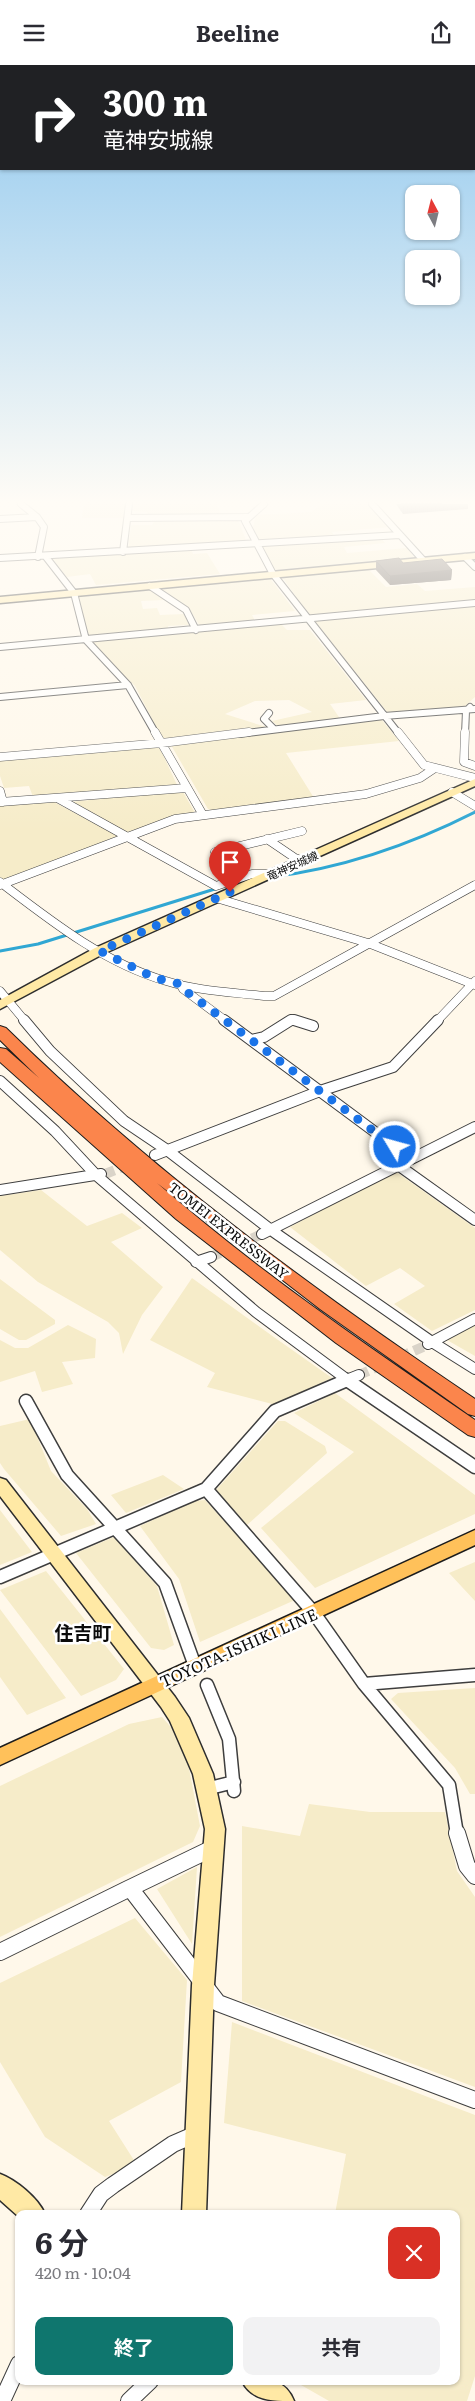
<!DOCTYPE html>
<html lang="ja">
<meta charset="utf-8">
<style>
:root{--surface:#fff;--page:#f2f2f3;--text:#2b2b33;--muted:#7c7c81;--accent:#0f766e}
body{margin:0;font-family:Literata,"Noto Sans JP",serif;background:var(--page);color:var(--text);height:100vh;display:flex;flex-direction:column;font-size:19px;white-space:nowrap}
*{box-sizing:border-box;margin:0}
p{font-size:16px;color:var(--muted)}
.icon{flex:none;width:28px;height:28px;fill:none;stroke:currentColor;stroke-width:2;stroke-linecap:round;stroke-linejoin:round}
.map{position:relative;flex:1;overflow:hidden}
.panel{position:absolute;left:15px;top:2145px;width:445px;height:175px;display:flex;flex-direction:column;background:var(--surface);border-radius:10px;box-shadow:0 1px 4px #0004}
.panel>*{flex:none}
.hud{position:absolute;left:0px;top:0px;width:475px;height:105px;box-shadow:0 1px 4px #0004;background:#202124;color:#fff;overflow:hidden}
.needle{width:32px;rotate:353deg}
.controls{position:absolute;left:405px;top:120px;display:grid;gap:10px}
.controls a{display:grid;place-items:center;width:55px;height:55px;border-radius:10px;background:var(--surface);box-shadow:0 1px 4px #0004;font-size:25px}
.pin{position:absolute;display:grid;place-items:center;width:42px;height:42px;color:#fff;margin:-51px -21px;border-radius:50% 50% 50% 0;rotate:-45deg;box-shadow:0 0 5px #0007}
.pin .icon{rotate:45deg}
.me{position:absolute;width:55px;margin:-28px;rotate:307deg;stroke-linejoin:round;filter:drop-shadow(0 0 4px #0008)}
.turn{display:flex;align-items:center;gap:18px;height:105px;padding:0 20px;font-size:22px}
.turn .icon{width:65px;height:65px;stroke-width:2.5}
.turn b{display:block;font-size:35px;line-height:42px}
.round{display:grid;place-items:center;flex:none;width:52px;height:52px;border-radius:10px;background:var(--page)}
.headline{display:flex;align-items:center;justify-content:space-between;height:85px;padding:0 20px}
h1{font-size:30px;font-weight:700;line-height:38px}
.primary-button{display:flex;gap:10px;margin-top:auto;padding:10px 20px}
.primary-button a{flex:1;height:58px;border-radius:10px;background:var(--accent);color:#fff;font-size:20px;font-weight:700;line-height:58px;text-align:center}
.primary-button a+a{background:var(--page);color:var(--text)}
header{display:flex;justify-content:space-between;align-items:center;height:65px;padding:0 20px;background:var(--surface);font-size:22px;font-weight:700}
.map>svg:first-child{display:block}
</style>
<header><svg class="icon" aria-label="menu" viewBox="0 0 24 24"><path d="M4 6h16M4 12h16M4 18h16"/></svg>Beeline<svg class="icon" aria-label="share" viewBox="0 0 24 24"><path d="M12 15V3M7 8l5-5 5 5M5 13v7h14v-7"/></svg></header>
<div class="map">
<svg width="475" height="2336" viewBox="0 0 475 2336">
<rect width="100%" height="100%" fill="#fff8ea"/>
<path fill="#f6ecc9" d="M84,439H126L123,453H82Z
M134,439H217L220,449L238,450L146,452L147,447L133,446Z
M323,439H369L391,462L332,467L335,472L259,478L253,462L256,450L311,447Z
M155,454H238L247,478L128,485L131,460H152Z
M380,472L385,478L344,482L347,488L407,483L414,492L275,505L261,480Z
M190,483L193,489L207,488L220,509L96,520L90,509L67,512L51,493Z
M368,504L386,522L417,519L425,526L475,522V537L310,551L282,512Z
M269,512L295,546L252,550L257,559L201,563L189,543L158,522Z
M147,523L164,535L141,536L143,544L157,543L160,550L184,549L189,560L168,561V566L88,573L77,530Z
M475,540V632L464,642L388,648L314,555Z
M281,559L287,565H310L366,635L330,639L341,655L279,662L272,656L312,647L289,635L255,636L225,649L266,662L267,664L163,675L135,621L89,576Z
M381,654L399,676L286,688L314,733L213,745L208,744L171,680Z
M159,681L177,720L33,732L29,721L4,723L0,711V695Z
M182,725L195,748L175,752L124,768L72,737Z
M54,737L118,771L4,815L0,812V741Z
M395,1106L475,1163V1245L432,1266L394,1239L425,1221L400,1203L366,1221L290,1162Z
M41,1125L87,1161L122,1148L142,1163L111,1177L163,1222L142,1250L123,1289L119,1268L108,1257L38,1217L0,1185V1131Z
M192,1213L271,1270L332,1313L276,1340L207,1322L215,1308L150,1275Z
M0,1214L55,1255V1259L26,1275H19L0,1264Z
M68,1260L96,1274L95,1293L62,1297L73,1319L42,1327L35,1306L0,1317V1275L15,1283H28Z
M475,1260V1291L447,1275Z
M335,1328L475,1430V1449L315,1523L261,1463L354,1387L294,1348Z
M30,1354L51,1406L87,1444L96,1459L61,1471L4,1404L0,1398V1361Z
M278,1356H285L325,1381L327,1388L247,1460L216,1425Z
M163,1410L184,1424L126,1448L111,1430Z
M205,1435L295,1535L200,1577L179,1514L140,1461L194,1436Z
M0,1445L32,1487L0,1500Z
M114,1472L157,1521L174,1580L164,1585L151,1583L76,1488Z
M475,1497V1536L449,1508Z
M46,1506L124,1604L116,1615L81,1631L0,1525Z
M0,1544L66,1633L27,1650L0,1612Z
M475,1623V1729H470L455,1703L391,1634L398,1628Z
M162,1652L184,1677L200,1761L193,1777L0,1872V1721L129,1659Z
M309,1739L370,1747H445L457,1806L475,1832V2022L242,1936V1761L300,1771Z
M197,1802L192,1879L157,1824Z
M135,1853L187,1915L181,2017L109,2056L137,2100L105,2112L45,2072L0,1997V1918Z
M232,1957L475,2050V2311L467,2336H329L294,2316H456V2149H335L346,2089L224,2058Z"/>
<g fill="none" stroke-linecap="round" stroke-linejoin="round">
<path stroke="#30a7d3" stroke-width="3" d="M271,812C344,803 410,780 475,747
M237,818L254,813
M0,886L38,879L218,823"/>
<path stroke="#dad4c9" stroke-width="10" stroke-dasharray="10 5" stroke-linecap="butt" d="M105,1109L131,1099
M211,1192L262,1169
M359,1310L425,1281"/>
<g stroke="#3e3e3e" stroke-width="8">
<path id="street-far4" d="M21,439L37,452L44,462L38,492
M264,439L245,456L273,509L399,669
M372,439L423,495
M128,453L248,452
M0,454L37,452
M123,487L129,439
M46,492L74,528L86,575L128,620L156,669
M465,492L475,502
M0,493L400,470
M150,521L186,545L196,565
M0,582L475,538
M0,632L128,620
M269,648L264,654L274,664
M239,669L384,651L475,644
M465,669L466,646L470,642"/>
</g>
<g stroke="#3e3e3e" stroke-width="9">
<path id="street-far3" d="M155,667L203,750
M398,667L424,700L475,713
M465,667L464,697L475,701
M0,692L162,678L249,667
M0,726L3,737
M452,727L475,741
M59,734L216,821L252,809H271
M0,737L187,723
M267,774L295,793L302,795
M215,787L302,766
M0,817C51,856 104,898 166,916C198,926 231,927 264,931H274L475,820
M0,820L175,754L366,729L420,713L435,703
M216,833L368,878L475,920
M180,919L183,924L226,956
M0,926L25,956
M289,956L292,954L298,956
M437,956L475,916"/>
</g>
<g stroke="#3e3e3e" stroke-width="12">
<path id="street-far2" d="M24,955L50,986L124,1056L167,1085L271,1165L432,1277L475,1304
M224,955L410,1093
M294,955L313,961
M251,975L264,972L291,955
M0,1016L55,1066L96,1110L256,1247L349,1316
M155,1090L320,1026L393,1002L438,955
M398,1100L475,1155
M0,1125L101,1109
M262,1169L475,1062
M196,1197L211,1192
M428,1279L475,1254
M344,1316L359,1310"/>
</g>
<g stroke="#3e3e3e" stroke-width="15">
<path id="street-far1" d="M347,1315L475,1402
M26,1336L67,1410L165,1518L195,1601
M206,1424L314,1548L364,1619L475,1610
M0,1512L206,1424L275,1346L347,1315
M364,1619L449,1720L457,1769
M207,1620L229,1674L234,1726
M206,1724L234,1717"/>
</g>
<g stroke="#3e3e3e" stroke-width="18">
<path id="street" d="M457,1768L467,1801L475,1811
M130,1823L213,1783
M0,1887L130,1823L218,1938L475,2035
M88,2149L101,2129L113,2120L173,2079L196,2069
M2,2336L19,2299
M129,2336L150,2316"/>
</g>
<g stroke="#2d2d2d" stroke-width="3">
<path id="secondary" d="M475,488V494L0,538V532Z
M475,714V721L103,889L0,944V935L95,883Z
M0,1413L6,1415L175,1632L189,1653L213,1709L225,1764L214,1920L206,2149H182L192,1920L205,1764L193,1709L170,1656L161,1642L0,1431Z
M0,2109C16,2115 38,2133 45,2149H19V2152L0,2135Z
M242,2316C265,2316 284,2311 294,2336C272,2336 252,2336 242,2316Z"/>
</g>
<g stroke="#1c1c1c" stroke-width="3">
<path id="primary" d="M475,1465V1480L0,1700V1683Z"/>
</g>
<g stroke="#1c1c1c" stroke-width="2">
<path id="highway" d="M0,961L6,963C148,1103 310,1223 475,1334V1351L468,1349L320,1244L157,1118C256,1205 366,1280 475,1355V1372L468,1370L336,1278L176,1154L0,997V983L6,984L39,1013L0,975Z"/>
</g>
<use href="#street-far4" stroke="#fff" stroke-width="6"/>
<use href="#street-far3" stroke="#fff" stroke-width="8"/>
<use href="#street-far2" stroke="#fff" stroke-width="10"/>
<use href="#street-far1" stroke="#fff" stroke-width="12"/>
<use href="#street" stroke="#fff" stroke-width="16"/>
<use href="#secondary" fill="#ffe9a5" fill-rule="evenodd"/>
<use href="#primary" fill="#ffc15a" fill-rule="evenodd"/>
<use href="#highway" fill="#fb854c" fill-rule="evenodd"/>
</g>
<path fill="#49403d" d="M396,439H468V444L403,449Z
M376,496L403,498L452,505L451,515L390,520L376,505Z"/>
<path fill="#3c3432" d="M452,505L451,515L390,520V511Z"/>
<path fill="#554b47" stroke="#3c3432" d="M401,439H442L403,442Z
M399,493L403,498L442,494L452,505L390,511L376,496Z"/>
<linearGradient id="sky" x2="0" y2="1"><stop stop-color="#90c8ef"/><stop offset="0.57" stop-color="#fffcf6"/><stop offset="1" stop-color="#fffcf6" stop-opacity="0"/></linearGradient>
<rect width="475" height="766" fill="url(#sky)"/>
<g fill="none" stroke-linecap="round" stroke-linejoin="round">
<path stroke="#1a73e8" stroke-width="9" stroke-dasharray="0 16.2" d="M230,827L100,886L155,913L180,919L183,924L395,1082"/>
</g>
<g text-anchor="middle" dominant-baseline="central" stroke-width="5" stroke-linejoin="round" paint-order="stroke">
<g font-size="11" fill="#0b0b0b" stroke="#fff">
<text transform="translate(292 800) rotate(-24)">竜神安城線</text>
</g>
<g font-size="14" fill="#0b0b0b" stroke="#fff">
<text transform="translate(229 1165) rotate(38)">TOMEI EXPRESSWAY</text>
</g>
<g font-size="16" fill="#0b0b0b" stroke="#fff">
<text transform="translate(238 1582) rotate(-24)">TOYOTA-ISHIKI LINE</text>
</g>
<g font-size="19" font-weight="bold" fill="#0b0b0b" stroke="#fff">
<text x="83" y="1567">住吉町</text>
</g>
</g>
</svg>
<div class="controls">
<a><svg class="needle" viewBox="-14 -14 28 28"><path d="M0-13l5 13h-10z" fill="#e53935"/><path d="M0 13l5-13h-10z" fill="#7c7c81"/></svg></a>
<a><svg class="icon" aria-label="sound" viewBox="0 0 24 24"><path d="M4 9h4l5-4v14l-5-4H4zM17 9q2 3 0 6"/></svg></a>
</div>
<div class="pin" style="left:230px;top:827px;background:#d93025"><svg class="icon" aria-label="arrive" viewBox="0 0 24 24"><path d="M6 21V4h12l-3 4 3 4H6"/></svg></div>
<svg class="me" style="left:395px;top:1082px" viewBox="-20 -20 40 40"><circle r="17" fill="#1a73e8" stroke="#fff" stroke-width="3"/><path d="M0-11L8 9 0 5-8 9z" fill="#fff"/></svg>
<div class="hud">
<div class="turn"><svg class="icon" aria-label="right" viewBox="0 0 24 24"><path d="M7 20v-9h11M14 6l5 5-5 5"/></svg><div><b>300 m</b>竜神安城線</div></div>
</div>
<section class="panel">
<div class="headline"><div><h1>6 分</h1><p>420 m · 10:04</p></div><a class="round" style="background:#d93025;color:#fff"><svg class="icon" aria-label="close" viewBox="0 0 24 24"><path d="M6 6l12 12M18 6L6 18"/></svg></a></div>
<div class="primary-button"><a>終了</a><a>共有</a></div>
</section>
</div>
